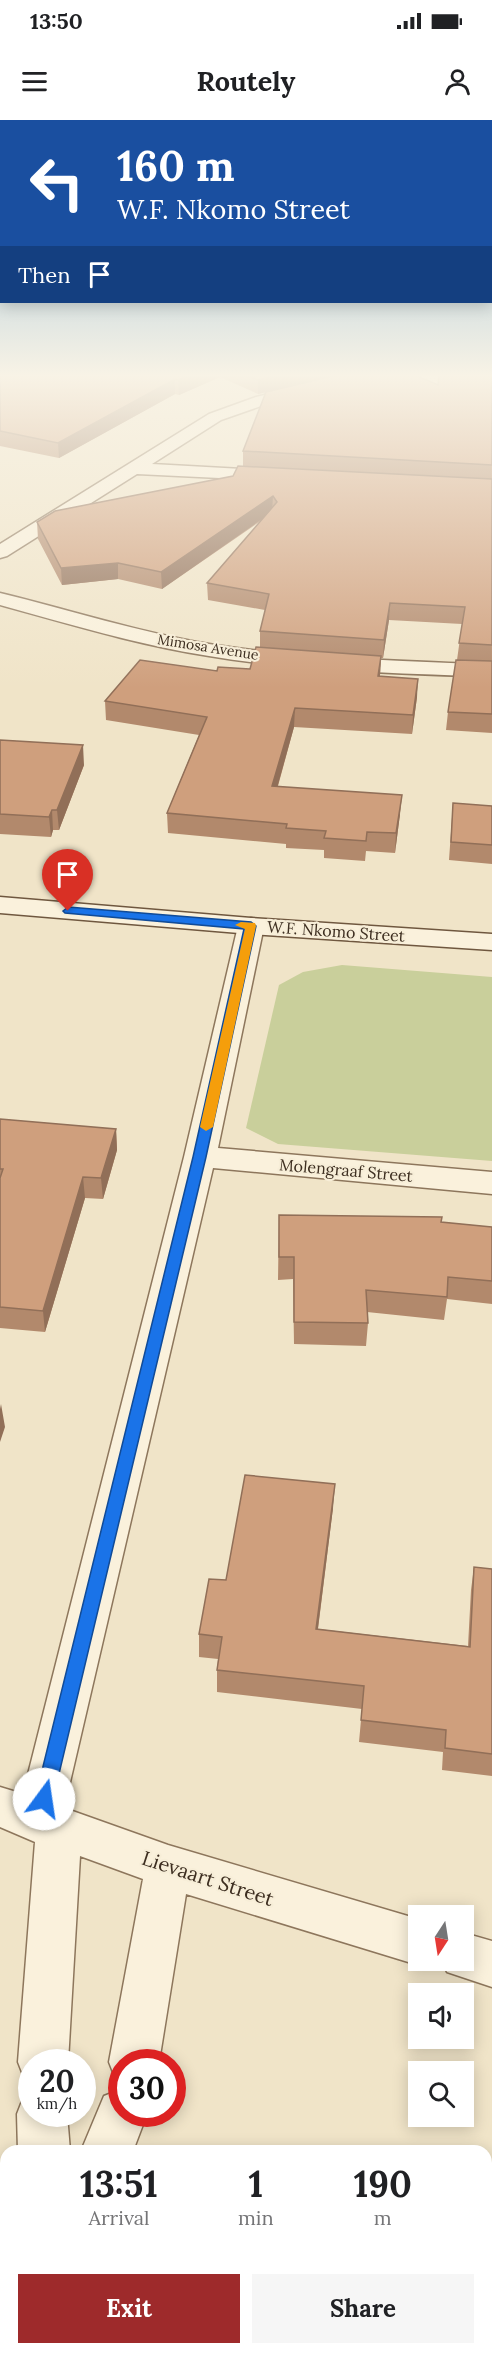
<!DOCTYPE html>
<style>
:root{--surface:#fff;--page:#f6f6f6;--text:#202124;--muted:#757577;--accent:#9e2a2b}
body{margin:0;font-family:Lora,serif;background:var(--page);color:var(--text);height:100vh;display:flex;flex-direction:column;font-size:22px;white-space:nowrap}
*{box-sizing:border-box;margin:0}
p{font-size:20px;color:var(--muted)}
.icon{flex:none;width:33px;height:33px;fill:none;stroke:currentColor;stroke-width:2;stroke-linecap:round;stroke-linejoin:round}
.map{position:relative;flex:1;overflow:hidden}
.details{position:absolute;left:0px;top:2025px;width:492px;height:210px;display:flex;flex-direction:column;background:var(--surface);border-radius:18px 18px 0 0;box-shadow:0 3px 15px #0003}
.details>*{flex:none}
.guide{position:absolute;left:0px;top:0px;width:492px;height:183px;box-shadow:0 3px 15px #0003;background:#1a4fa0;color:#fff;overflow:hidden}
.needle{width:39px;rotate:192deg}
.fabs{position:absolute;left:408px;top:1785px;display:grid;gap:12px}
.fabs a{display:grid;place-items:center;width:66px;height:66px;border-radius:0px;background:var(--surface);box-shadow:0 3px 15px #0003;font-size:30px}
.speed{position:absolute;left:18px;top:1929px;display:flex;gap:12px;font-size:30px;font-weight:700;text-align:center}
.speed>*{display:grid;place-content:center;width:78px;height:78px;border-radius:50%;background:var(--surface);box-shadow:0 3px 15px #0003;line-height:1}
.speed small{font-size:15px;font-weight:400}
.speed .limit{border:9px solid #d22;background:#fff;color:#111}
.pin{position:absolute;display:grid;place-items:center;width:51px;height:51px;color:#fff;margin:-62px -26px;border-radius:50% 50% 50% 0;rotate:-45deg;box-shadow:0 0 6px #0007}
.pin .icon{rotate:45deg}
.me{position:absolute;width:66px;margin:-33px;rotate:14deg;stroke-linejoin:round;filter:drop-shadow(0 0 4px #0008)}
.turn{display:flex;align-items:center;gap:21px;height:126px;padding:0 18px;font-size:27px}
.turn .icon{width:78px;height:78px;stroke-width:2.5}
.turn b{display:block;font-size:42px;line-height:51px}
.then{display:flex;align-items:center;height:57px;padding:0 18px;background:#0003;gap:12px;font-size:22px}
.eta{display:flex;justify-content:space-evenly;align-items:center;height:102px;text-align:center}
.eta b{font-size:36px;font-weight:700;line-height:42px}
.cta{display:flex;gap:12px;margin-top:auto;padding:12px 18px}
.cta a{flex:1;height:69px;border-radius:0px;background:var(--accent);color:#fff;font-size:24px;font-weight:700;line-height:69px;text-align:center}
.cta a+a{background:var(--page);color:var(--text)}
.status{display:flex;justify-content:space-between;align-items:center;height:42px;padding:0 30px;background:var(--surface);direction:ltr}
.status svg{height:16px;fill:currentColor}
header{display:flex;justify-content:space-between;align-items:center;height:78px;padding:0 18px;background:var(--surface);font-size:27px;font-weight:700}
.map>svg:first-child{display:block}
</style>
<div class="status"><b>13:50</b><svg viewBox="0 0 49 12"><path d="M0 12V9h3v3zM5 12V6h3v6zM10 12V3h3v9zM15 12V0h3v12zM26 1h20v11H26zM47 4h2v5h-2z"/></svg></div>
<header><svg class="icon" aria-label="menu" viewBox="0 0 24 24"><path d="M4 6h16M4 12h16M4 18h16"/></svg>Routely<svg class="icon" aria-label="person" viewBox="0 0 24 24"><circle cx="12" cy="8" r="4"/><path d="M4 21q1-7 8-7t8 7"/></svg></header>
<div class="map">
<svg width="492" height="2235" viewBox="0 0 492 2235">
<rect width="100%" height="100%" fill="#f0e4c8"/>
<path fill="#c9cf9b" d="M342,845L492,857V1041L278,1024L246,1008L279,865L303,852Z"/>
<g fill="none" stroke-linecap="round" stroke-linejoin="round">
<g stroke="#8d765c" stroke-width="3">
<path id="minor" d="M348,255H375L373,258L267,284L221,300L152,344L281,351L287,352L290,356L287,360L281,361L137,354L7,436L0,438V424L209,294L256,277Z
M0,473C70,490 138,512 209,524C302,539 398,540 492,545V557C398,553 302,552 209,536C138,525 69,504 0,485Z
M251,798L260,800L264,806L218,1028L492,1052V1074L213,1048L64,1688L168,1725L418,1799V1840H429L418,1845L186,1774L159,1942H122V1962L116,1960L109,1942L143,1759L80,1736L68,1942H32V1962L25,1960L18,1942L35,1722L0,1707V1667L23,1674L184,1037L238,806L242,800Z
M464,1813L492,1821V1867L447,1852L442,1840H464Z
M122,1969V1994H147L133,2031H81L104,1976Z
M32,1973V1994H67L70,2031H18L17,1994L24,1976Z
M16,2229H72L71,2235H15Z"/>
</g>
<g stroke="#6f573f" stroke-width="3">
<path id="secondary" d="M0,777L251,798L492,814V830L251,814L0,793Z"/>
</g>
<use href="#minor" fill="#faf1dc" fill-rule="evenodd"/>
<use href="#secondary" fill="#faf1dc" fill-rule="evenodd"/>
</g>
<path fill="#b2896c" d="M0,255H415L438,265L492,255V613L446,610L448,592L457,540L462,504L389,500L383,538H381L380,556L417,577L412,614L294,607L278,666L400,694L395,733L366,731L365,741L324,738V730L286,728V724L168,713L167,693L199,615L106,600L105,581L217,551L250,549L260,527V511L265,490L208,480L207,463L262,400L162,469L118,459L62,465L38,419L37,402L233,356L243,346V331L266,272L258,274L220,257L179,275L175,274L59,338L0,326Z
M0,620L84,645L59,710H53L51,717L0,714Z
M453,683L492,686V744L449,740Z
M0,999L116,1009L117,1030L103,1079L85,1078L45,1212L0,1208Z
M279,1095L441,1102L492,1107V1184L447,1179L444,1200L367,1192L368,1203L366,1226L294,1224L293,1159L278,1160Z
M333,1388L318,1509L468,1526L471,1470L474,1447L492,1449V1656L442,1650L443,1632L359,1622L362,1589L217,1572V1550L218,1539L199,1537V1514L226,1460Z
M156,2229H486L492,2235H156Z"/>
<path fill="#916f58" d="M191,255H220V257L179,275L178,260Z
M278,255H339L258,274V260Z
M175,259V274L59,338L58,323Z
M273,376L272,392L162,469L161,452Z
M118,443V459L62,465L61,448Z
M390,483L389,500L383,538L384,520Z
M381,536L380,555L377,574L378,556Z
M418,559L417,577L412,614L413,595Z
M295,588L294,607L272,686V666Z
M83,625L84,645L59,710L57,690Z
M402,675L400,694L395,733L396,713Z
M52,690L53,710L51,717L49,697Z
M116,1009L117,1030L103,1079L101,1058Z
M83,1057L85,1078L45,1212L43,1191Z
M1,1284L5,1307L0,1322V1289Z
M335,1364L333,1388L315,1531L316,1509Z
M6,2079V2126L0,2150V2103Z"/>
<path fill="#cf9f7d" stroke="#916f58" stroke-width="1.5" d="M0,255H191L178,260L175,259L58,323L0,311Z
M247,255H278L258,260Z
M337,255H415L438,265L439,255H492V345L243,331L266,272Z
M238,346L492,359V525L459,523L465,487L390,483L384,520L260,511L269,474L207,463L277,382L273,376L161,452L118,443L61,448L37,402L55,391L233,356Z
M256,527L381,536L378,556L418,559L413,595L295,588L272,666L402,675L396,713L367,712L366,721L324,718L326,711L286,708L287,704L167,693L207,597L105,581L140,540L217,551L218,547L250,549Z
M456,540L492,541V594L448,592Z
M0,620L83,625L57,690H52L49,697L0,694Z
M453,683L492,686V725L451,722Z
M0,999L116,1009L101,1058L83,1057L43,1191L0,1187V1058L3,1049H0Z
M279,1095L442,1097L441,1102L492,1107V1161L448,1157L447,1177L366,1170L368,1203L294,1202V1137H279Z
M245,1355L335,1364L316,1509L470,1527L474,1447L492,1449V1634L445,1628L446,1610L361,1600L364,1566L217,1550L222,1517L199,1514L209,1459L226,1460Z
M0,2052L6,2053V2079L0,2103Z
M486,2072H492V2235H307L245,2229H486Z"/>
<linearGradient id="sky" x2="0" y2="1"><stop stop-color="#8fbad6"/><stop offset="0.45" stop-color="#f8f3e6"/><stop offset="1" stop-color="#f8f3e6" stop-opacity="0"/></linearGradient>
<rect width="492" height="568" fill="url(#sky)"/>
<path fill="#1a73e8" stroke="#114b97" stroke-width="1.5" d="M68,787L251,802L256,806L206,1037L53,1679L51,1685L44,1687L38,1685L35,1679L193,1037L244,809L65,793L63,791Z"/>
<path fill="#f59e0b" d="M241,802L255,803L256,806L213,1007L206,1011L200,1007L245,809L235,805Z"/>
<g text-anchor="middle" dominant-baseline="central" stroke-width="4.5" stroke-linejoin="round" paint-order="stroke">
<g font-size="14" fill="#3d2e20" stroke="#f7eed8">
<text transform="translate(208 527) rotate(9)">Mimosa Avenue</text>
</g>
<g font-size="16" fill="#3d2e20" stroke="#f7eed8">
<text transform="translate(336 811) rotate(4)">W.F. Nkomo Street</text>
<text transform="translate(346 1050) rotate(5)">Molengraaf Street</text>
</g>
<g font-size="20" fill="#3d2e20" stroke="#f7eed8">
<text transform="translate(208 1758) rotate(18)">Lievaart Street</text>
</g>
</g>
</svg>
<div class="fabs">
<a><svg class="needle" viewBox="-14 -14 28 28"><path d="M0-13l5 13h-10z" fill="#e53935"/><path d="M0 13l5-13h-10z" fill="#757577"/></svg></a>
<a><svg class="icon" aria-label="sound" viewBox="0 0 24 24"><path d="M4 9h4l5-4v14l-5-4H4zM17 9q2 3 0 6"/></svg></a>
<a><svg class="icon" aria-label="search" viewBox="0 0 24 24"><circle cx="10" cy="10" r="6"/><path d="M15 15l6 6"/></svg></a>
</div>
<div class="speed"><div>20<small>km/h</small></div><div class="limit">30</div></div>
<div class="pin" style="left:68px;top:791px;background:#d93025"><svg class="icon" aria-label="arrive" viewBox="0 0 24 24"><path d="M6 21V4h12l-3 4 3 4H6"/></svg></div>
<svg class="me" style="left:44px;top:1679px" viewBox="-20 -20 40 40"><circle r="19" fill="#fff"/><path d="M0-13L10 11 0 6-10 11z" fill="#1a73e8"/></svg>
<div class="guide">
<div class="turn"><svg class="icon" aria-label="left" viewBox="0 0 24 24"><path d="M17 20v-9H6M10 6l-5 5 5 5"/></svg><div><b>160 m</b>W.F. Nkomo Street</div></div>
<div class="then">Then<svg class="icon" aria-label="arrive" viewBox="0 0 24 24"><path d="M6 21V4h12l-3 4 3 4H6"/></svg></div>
</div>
<section class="details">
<div class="eta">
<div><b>13:51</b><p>Arrival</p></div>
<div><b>1</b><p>min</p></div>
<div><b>190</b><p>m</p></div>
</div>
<div class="cta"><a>Exit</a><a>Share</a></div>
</section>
</div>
